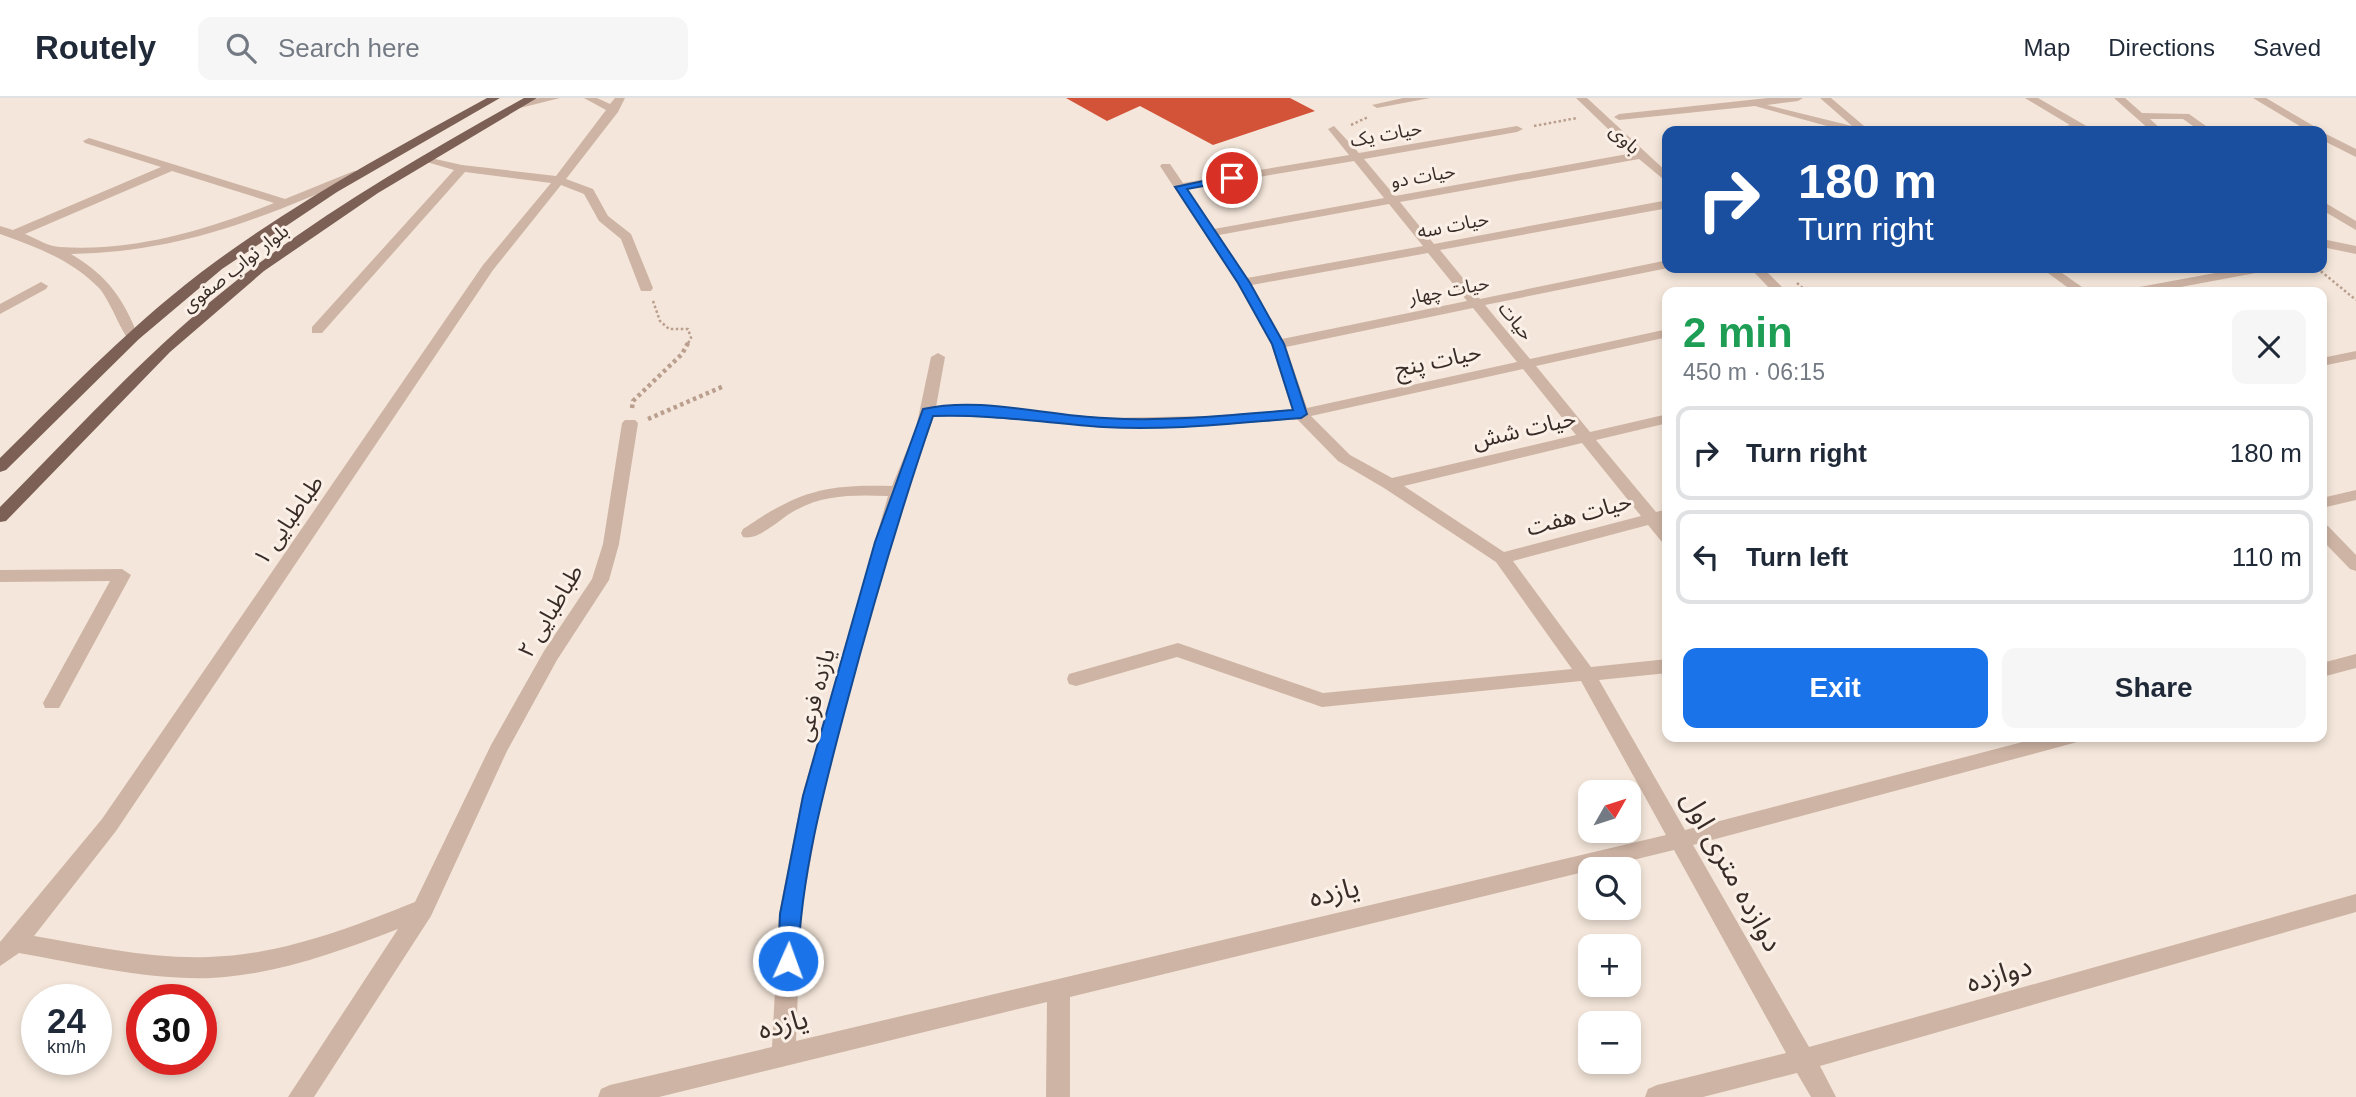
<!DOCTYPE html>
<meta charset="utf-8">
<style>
:root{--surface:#fff;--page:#f6f6f7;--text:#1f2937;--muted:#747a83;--line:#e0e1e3;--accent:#1a73e8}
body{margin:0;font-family:Arial,"Noto Sans Arabic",sans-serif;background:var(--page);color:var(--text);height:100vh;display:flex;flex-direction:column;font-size:26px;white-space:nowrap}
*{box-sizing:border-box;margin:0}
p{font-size:23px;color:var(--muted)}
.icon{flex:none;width:38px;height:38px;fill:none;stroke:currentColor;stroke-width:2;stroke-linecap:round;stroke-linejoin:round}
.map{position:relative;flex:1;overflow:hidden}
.details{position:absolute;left:1662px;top:189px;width:665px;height:455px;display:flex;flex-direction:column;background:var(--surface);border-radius:14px;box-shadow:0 4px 10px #0003}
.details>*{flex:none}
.top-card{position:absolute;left:1662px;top:28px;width:665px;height:147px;border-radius:14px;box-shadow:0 4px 10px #0003;background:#1a4fa0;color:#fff;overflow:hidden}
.needle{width:46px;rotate:51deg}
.buttons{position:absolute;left:1578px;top:682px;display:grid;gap:14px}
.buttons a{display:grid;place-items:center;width:63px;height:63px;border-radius:14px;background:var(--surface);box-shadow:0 4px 10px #0003;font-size:35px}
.speed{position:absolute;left:21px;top:886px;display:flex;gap:14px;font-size:35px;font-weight:700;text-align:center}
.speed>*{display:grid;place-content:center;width:91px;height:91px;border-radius:50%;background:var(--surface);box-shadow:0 4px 10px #0003;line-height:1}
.speed small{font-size:18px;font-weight:400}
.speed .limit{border:10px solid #d22;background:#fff;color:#111}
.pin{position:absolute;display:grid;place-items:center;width:60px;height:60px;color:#fff;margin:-30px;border:4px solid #fff;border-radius:50%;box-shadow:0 2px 7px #0007}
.me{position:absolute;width:77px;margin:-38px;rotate:2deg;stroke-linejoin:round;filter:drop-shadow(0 0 5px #0008)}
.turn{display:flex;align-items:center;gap:24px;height:147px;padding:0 21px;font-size:32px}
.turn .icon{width:91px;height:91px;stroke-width:2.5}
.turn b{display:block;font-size:49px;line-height:60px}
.round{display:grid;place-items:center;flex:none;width:74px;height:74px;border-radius:14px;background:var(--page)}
.summary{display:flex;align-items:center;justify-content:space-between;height:119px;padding:0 21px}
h1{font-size:42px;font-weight:700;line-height:52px;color:#1e9e55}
.action{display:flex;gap:14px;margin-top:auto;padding:14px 21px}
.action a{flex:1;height:80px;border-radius:14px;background:var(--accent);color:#fff;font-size:28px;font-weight:700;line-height:80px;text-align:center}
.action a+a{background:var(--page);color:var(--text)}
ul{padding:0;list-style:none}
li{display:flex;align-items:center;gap:21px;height:94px;margin:0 14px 10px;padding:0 7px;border:4px solid var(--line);border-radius:14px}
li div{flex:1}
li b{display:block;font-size:26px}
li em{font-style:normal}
header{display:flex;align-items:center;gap:42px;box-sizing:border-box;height:98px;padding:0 35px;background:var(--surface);border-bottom:2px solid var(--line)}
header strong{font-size:33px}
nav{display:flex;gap:38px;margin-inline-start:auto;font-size:24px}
.search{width:490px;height:63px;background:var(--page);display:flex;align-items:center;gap:18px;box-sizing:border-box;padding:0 24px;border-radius:14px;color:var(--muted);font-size:26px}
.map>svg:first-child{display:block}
</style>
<header>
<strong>Routely</strong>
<div class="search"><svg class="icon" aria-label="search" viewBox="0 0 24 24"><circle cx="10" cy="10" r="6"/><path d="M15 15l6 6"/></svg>Search here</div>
<nav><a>Map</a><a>Directions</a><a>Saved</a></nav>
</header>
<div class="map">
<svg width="2356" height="999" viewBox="0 0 2356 999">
<rect width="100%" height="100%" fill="#f4e6da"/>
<path fill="#d35339" d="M1066,0H1290L1315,13L1213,47L1140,8L1107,23Z"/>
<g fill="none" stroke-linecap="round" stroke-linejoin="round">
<path stroke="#ba9e8e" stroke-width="2.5" stroke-dasharray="2.5 2.5" stroke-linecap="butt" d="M1351,27L1368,19
M1534,28L1577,20
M2317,170L2356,202
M1797,185L1807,194
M653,203L660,223L669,231H688L691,240L687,247"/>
<path stroke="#ba9e8e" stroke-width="4.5" stroke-dasharray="3.5 3.5" stroke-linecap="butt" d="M632,310L633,303L682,256L688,245
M648,321L724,288"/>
<path fill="#ceb4a4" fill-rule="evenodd" d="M539,0H560L520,10L515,7Z
M584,0H597L610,6L615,0H625L618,14L566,81L593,91L608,118L631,136L653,190L651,193H641L621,141L599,123L584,96L561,87L493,172L116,733L34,838C92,848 150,861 209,859C281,857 350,830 415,804L491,647L544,553L592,481L603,446L622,325L625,322H635L638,325L619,446L609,482L557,562L507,653L431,818L314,999H288L398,831C338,854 275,877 211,880C146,882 82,866 19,855L0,868V844L102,721L483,167L551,85L465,74L322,235H312V229L454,72L420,62L426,59L462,67L556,78L606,12Z
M1403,0H1430L1377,10L1372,7Z
M1576,0H1587L1668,75V85L1639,61L1400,104L1434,146L1668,102V110L1440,152L1480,201L1668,162V170L1485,207L1530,261L1668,231V239L1536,268L1590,334L1668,316V325L1596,342L1656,414L1668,411V421L1663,423L1668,429V445L1662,444L1648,427L1513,463L1591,569L1668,561V575L1599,582L1685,732L2042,639H2080L2077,644L2070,646L1693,747L1809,949L2356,796V814L1820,968L1836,999H1811L1797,975L1703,999H1645L1648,991L1657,987L1786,955L1674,752L1070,899V999H1046L1047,904L659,999H598L601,991L610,987L772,949L779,816L802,698L888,398C856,397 825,396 796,412C781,419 760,443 743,439L741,435L743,431C799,393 825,386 892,388L916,330L931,259L938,255L945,259L936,309L985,308L1105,320L1207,318L1292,312L1271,246L1237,185L1160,68L1162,66H1170L1183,85L1349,57L1328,31L1334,28L1359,55L1517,28L1523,31L1517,34L1364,61L1395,98L1633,55ZM1354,63L1384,100L1214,131L1187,91ZM1389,106L1423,148L1247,180L1219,137ZM1428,155L1467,203L1282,241L1252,187ZM1473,210L1517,264L1307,310L1286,249ZM1523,271L1576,337L1392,380L1350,357L1311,318ZM985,316L1105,330L1207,328L1297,321L1338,363L1384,390L1496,464L1572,571L1323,595L1178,545L1069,576L1067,581L1069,586L1076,588L1177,559L1322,609L1581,583L1666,737L796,943L801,816L822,698L890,444L934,318ZM1582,345L1641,418L1504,454L1404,388Z
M1768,0H1803L1798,3L1767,7L1852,28L1820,0H1831L1870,33H1845L1755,8L1619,22L1614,19L1619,16Z
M2025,0H2038L2095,33H2046L2070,27Z
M2114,0H2125L2142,15L2189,16L2213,33H2200L2183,21H2150L2163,33H2151Z
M2253,0H2266L2322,33H2308Z
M2322,34L2356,51V59L2322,42Z
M89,40L285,101L354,73L364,75C351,87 327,92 310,99C231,132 158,155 71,156C109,179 123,200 139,240L132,244C124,242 111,203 99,190C72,162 36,149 0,136V128L13,132L161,69L85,45L83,43ZM172,73L274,105C207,132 134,154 60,149C49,149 35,140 25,136Z
M2322,103L2356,123V132L2322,112Z
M2322,141L2356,148V156L2322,149Z
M1750,170H1763L1787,194H1773Z
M2041,170H2055L2089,194H2074Z
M2242,170H2267L2261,174L2154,194H2127L2134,190Z
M41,184L48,188L46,191L0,216V206Z
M2356,253V261L2322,268V260Z
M2356,392V402L2322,410V400Z
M2322,427L2328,428L2356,457V473L2350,471L2322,442Z
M122,471L131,477L59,610H45L43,605L110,483L0,484V472Z
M2356,556V570L2322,579V565Z"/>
<path fill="#7c6056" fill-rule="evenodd" d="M487,0H500L337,94L222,171L139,241L6,372L0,374V360C69,292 137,221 215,164C301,101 394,51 487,0Z
M524,0H537L378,95L264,173L170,254L6,423L0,424V409C72,337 141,260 221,195C314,119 419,59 524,0Z"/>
</g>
<path fill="#1a73e8" stroke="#114b97" stroke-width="2" d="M1232,77L1238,80L1236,82L1187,91L1250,185L1284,246L1307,316L1301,320C1236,325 1169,333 1103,329C1046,325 991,316 933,318C900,414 872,510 846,608C824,691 801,776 798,863L795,869L788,872L781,869L778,863L780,816L803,698L875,444L923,311C981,298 1046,318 1105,320C1167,324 1231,317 1293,312L1272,246L1238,185L1175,89Z"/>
<g text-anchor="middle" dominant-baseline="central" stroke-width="6" stroke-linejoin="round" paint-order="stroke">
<g font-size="19" fill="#392b27" stroke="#fbf0e7">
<text transform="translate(1386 36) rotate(-10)">حیات یک</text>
<text transform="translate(1625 41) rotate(43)">باوی</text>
<text transform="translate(1423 78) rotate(-10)">حیات دو</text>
<text transform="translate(1453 127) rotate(-11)">حیات سه</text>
<text transform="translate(235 170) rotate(-38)">بلوار نواب صفوی</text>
<text transform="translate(1449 192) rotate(-11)">حیات چهار</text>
<text transform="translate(1516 223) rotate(51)">حیات</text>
</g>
<g font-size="23" fill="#392b27" stroke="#fbf0e7">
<text transform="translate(1438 262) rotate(-12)">حیات پنج</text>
<text transform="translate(1524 331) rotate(-13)">حیات شش</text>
<text transform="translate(1579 416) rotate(-15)">حیات هفت</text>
<text transform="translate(288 422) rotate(-55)">طباطبایی ۱</text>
<text transform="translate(550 513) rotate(-59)">طباطبایی ۲</text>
<text transform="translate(815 597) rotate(-75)">یازده فرعی</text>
</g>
<g font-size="28" fill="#392b27" stroke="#fbf0e7">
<text transform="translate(1732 773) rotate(61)">دوازده متری اول</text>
<text transform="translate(1334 794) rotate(-13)">یازده</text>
<text transform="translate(1999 876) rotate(-16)">دوازده</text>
<text transform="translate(783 926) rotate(-14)">یازده</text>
</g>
</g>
</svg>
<div class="buttons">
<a><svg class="needle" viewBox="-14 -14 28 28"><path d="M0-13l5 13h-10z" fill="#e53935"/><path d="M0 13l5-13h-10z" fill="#747a83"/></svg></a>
<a><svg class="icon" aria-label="search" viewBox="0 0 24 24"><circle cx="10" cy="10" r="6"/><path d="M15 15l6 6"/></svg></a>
<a>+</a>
<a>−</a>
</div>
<div class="speed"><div>24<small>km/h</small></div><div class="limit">30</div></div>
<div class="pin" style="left:1232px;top:80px;background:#d93025"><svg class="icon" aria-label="arrive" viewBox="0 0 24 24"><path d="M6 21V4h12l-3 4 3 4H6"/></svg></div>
<svg class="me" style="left:788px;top:863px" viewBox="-20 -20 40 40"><circle r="17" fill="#1a73e8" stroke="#fff" stroke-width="3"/><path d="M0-11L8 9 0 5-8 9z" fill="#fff"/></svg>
<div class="top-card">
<div class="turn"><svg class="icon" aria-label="right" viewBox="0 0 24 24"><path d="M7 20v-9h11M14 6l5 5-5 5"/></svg><div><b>180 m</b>Turn right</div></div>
</div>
<section class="details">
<div class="summary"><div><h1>2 min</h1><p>450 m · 06:15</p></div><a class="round"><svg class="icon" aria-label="close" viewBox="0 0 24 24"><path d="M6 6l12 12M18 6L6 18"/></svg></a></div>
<ul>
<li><svg class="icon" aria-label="right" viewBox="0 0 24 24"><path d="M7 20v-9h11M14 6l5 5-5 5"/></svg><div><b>Turn right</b></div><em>180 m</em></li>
<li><svg class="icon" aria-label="left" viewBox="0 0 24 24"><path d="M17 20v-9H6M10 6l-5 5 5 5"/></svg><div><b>Turn left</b></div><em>110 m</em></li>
</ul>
<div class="action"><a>Exit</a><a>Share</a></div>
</section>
</div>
